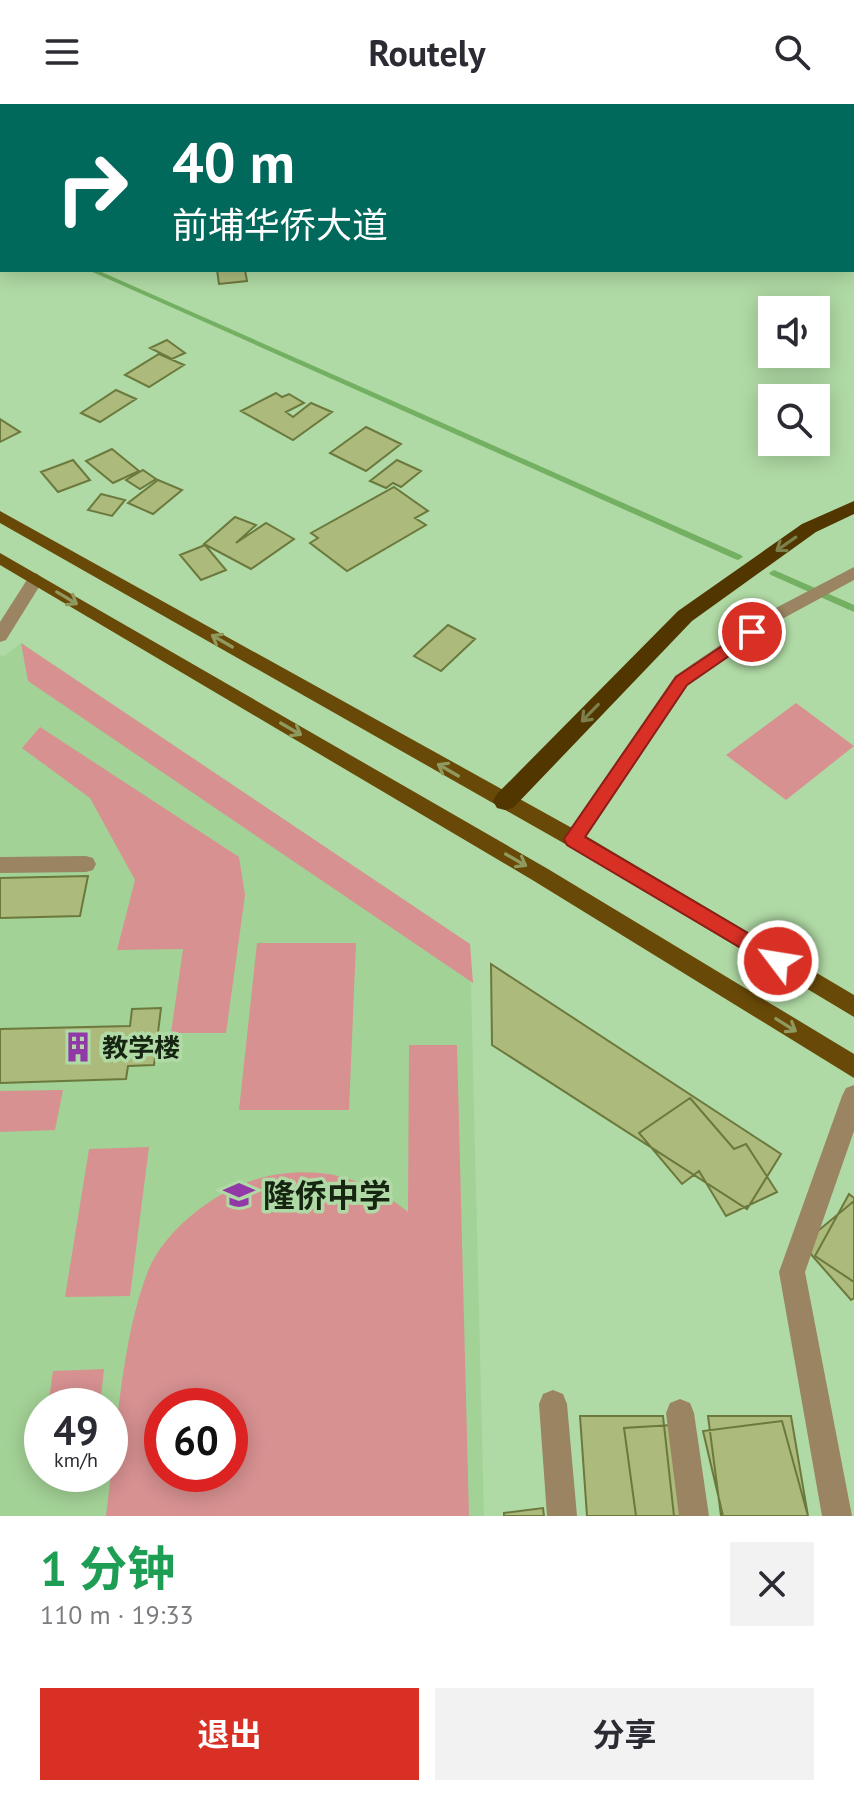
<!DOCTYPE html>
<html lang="zh">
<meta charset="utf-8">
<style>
:root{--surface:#fff;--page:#f2f2f3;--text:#2b2b33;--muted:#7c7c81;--accent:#d93025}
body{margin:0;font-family:"PT Sans","Noto Sans SC",sans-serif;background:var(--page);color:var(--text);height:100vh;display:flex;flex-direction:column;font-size:30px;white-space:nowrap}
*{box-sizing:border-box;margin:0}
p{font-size:26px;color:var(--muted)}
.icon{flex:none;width:44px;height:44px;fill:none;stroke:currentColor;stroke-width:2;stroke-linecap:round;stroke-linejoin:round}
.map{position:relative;height:1412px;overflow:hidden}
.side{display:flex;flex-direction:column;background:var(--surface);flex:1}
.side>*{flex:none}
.banner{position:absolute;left:0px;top:0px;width:854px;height:168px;box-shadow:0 4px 20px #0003;background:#00695c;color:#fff;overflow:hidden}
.buttons{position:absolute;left:758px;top:192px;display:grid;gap:16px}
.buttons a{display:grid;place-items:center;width:72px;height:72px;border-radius:0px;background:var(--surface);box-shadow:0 4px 20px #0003;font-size:40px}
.speed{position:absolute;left:24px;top:1284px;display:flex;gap:16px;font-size:40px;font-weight:700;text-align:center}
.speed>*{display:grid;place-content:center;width:104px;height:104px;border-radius:50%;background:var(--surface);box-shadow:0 4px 20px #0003;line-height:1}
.speed small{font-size:20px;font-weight:400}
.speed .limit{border:12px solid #d22;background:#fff;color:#111}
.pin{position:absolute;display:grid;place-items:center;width:68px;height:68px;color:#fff;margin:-34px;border:4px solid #fff;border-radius:50%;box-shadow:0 2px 8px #0007}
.me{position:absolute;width:88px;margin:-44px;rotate:301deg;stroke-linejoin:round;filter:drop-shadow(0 0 6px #0008)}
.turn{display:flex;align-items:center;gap:28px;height:168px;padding:0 40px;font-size:36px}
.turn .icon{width:104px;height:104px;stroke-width:2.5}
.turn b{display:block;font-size:56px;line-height:68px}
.round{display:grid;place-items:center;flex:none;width:84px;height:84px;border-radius:0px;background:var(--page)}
.headline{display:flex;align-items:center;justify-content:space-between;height:136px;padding:0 40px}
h1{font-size:48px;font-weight:700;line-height:60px;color:#1e9e55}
.primary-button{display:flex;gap:16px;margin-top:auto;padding:16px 40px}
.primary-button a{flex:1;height:92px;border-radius:0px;background:var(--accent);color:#fff;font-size:32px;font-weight:700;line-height:92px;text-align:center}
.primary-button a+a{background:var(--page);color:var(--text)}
header{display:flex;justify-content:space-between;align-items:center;height:104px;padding:0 40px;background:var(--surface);font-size:36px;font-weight:700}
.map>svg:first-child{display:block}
</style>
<header><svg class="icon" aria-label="menu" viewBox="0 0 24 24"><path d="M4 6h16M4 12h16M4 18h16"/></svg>Routely<svg class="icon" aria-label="search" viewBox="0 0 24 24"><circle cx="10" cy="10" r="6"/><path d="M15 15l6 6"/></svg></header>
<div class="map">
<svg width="854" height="1412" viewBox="0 0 854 1412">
<rect width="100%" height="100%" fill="#b0daa5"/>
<path fill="#a3d296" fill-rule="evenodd" d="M21,539L470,840L484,1412H0V551L4,552ZM42,1302H110V1370H42ZM162,1302H230V1370H162Z"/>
<path fill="#d79191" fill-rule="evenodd" d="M21,539L470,840L473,879L28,577Z
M796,599L854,642L786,696L726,651Z
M40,623L239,753L245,791L226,929H171L183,845L117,846L135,776L90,694L22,644Z
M257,839H356L349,1006H239Z
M409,941H457L469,1412H106C116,1338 121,1235 148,1167C168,1119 230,1076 280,1070C330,1063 370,1077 408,1108ZM162,1302H230V1370H162Z
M63,986L55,1026L0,1028V987Z
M149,1043L130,1192L65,1193L89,1045Z
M104,1265L100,1302H48L53,1267Z"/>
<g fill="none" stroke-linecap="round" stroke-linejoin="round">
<path fill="#73b062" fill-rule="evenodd" d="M572,0H598L591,2H565Z
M0,43H2V47H0Z
M0,124H2V129H0Z
M88,166H97L741,451L743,453L738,456L735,455Z
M774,466L854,501V508L771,471L769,469Z"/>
</g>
<path fill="#acba7c" stroke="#6c793d" stroke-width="2" d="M217,166H245L247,177L219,180Z
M167,236L185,249L172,255L150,244Z
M159,250L184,261L149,283L125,271Z
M116,286L136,295L100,318L81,309Z
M276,289L282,293L289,290L304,299L286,308L293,313L311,299L332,308L293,336L241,307Z
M0,315L20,328L0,338Z
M366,323L401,340L366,367L330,349Z
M112,345L139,367L113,379L86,357Z
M73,356L90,376L58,388L41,368Z
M397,356L421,367L401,383L393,379L386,384L370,377Z
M143,366L156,375L140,385L126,376Z
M158,376L182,386L153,410L128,399Z
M394,383L428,407L415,414L426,421L347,467L310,439L318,434L311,429Z
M101,390L125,396L112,412L88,406Z
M235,413L256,421L236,439L266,419L294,435L251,465L204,440Z
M205,441L226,466L201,476L180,451Z
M448,521L475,535L441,567L414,552Z
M88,772L80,812L0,814V774Z
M491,860L781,1050L747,1105L492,941Z
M161,904L154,961L128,962L126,975L0,979V925L130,922L132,905Z
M690,994L734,1045L746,1040L777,1088L726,1112L699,1067L682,1080L639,1029Z
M849,1090L854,1094V1178L815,1152Z
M854,1097V1194L851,1196L802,1140Z
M580,1312H663L674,1412H587Z
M708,1312H791L808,1412H721Z
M782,1317L808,1412H723L703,1327Z
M672,1321L687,1412H636L624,1324Z
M543,1404L544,1412H504V1409Z"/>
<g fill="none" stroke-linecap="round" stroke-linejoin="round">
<path fill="#9a8461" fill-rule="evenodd" d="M0,50H2V56H0Z
M854,463V476L782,515L687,582L581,741H567L564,735L567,729L675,572L770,507Z
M36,469L44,475L6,536L0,538V518L30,471Z
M86,752L93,754L96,760L93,766L86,768L0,769V753Z
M854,981V1027L805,1168L852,1412H822L779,1168L842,992L846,984Z
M553,1286L563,1290L567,1300L577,1412H547L539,1300L543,1290Z
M680,1295L690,1299L694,1309L709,1412H679L666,1309L670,1299Z"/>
<path fill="#684907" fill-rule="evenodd" d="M0,407L581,729L854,891V913L567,741L0,419Z
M0,449L548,765L854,950V974L534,777L0,461Z"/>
<path fill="#513600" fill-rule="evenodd" d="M854,397V410L816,428L692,517L513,704L505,706L497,704L493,697L497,690L678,507L802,420Z"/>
</g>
<defs><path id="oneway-shaft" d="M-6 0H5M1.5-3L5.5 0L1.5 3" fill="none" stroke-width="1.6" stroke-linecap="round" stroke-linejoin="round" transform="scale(2)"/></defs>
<g stroke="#7c804a">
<use href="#oneway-shaft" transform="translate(786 440) rotate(145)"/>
<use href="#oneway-shaft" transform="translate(590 609) rotate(134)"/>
</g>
<g stroke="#90995e">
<use href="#oneway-shaft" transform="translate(67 494) rotate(31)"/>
<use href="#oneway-shaft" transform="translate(222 537) rotate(-150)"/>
<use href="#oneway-shaft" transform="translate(291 625) rotate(30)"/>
<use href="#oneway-shaft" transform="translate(448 666) rotate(-150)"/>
<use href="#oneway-shaft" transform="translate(516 756) rotate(30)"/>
<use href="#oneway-shaft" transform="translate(786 921) rotate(32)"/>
</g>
<path fill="#d93025" stroke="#8d1f18" stroke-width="2" d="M752,522L758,524V532L687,581L585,733L785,851L788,857L785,863L778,866L567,741L564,735L676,573Z"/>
<defs>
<g id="building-bare" transform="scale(2.4)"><path d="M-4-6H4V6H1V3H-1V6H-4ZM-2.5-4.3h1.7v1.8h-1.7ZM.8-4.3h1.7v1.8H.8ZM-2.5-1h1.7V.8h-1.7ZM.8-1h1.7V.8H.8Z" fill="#913aa7" stroke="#b0daa5" stroke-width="2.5" paint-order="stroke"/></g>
<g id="school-bare" transform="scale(2.4)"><path d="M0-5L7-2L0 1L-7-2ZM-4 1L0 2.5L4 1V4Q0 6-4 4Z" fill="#913aa7" stroke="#b0daa5" stroke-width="2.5" paint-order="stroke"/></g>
</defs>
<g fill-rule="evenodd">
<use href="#building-bare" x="78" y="943"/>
<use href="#school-bare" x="239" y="1091"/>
</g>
<g text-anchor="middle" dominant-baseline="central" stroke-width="7" stroke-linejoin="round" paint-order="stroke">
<g font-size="26" font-weight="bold" fill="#152511" stroke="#b0daa5" text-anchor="start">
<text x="102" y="943">教学楼</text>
</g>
<g font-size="32" font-weight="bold" fill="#152511" stroke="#b0daa5" text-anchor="start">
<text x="263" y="1091">隆侨中学</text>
</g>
</g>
</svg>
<div class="buttons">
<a><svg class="icon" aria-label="sound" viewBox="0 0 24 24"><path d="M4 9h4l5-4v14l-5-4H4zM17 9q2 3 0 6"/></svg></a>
<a><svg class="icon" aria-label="search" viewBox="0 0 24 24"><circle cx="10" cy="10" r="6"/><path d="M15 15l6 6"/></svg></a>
</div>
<div class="speed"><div>49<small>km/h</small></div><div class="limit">60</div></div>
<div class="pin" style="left:752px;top:528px;background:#d93025"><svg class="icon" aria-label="arrive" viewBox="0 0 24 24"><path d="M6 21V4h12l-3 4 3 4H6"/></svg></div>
<svg class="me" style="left:778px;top:857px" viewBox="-20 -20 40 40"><circle r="17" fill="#d93025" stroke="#fff" stroke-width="3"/><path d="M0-11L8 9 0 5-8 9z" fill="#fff"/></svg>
<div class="banner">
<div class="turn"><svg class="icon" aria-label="right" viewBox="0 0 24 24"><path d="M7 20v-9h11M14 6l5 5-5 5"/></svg><div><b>40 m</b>前埔华侨大道</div></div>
</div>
</div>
<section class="side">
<div class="headline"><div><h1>1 分钟</h1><p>110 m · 19:33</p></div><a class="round"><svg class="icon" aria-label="close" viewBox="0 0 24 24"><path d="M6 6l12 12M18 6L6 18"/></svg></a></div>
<div class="primary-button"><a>退出</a><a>分享</a></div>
</section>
